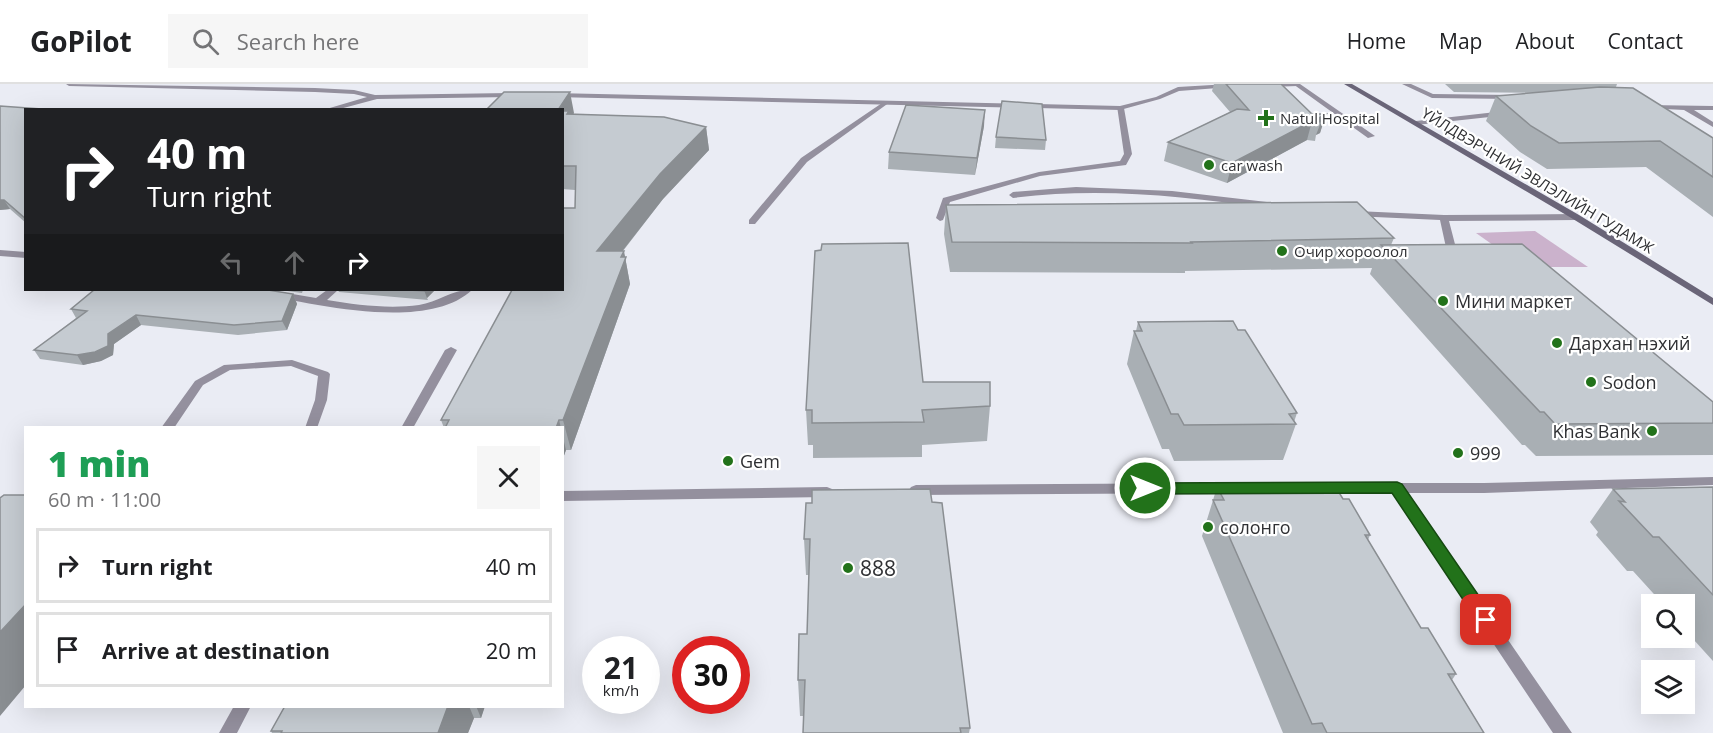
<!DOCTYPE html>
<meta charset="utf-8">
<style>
:root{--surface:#fff;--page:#f6f6f6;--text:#202124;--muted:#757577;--line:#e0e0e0}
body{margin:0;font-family:"Open Sans",sans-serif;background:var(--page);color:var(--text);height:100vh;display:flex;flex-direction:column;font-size:22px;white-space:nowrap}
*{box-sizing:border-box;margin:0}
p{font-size:20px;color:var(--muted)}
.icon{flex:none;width:33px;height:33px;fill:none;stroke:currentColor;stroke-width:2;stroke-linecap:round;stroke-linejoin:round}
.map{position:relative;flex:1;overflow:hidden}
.side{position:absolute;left:24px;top:342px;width:540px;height:282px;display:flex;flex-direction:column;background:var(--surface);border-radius:0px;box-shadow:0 6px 24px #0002}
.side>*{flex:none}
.top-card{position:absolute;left:24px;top:24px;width:540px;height:183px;border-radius:0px;box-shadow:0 6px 24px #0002;background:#202124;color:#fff;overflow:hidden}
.tools{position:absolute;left:1641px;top:510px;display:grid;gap:12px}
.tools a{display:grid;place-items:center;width:54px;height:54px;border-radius:0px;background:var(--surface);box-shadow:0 6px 24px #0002;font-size:30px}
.speed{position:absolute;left:582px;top:552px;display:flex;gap:12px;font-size:30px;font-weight:700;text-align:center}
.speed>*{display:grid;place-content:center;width:78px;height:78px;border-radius:50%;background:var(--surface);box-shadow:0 6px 24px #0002;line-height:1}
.speed small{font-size:15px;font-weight:400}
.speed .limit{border:9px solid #d22;background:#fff;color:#111}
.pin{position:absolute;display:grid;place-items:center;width:51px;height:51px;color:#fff;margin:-26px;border-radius:12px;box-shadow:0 3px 9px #0006}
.me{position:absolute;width:66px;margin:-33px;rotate:90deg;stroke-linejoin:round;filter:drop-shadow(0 0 4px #0008)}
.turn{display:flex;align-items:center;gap:21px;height:126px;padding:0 24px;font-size:27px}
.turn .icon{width:78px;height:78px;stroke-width:2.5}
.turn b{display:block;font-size:42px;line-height:51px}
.lanes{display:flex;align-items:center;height:57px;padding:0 24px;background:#0003;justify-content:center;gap:30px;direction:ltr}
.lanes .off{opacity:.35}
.round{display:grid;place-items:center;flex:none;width:63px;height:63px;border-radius:0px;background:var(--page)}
.overview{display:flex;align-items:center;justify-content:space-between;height:102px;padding:0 24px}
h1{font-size:36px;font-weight:800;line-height:45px;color:#1e9e55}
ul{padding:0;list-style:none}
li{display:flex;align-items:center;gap:18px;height:75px;margin:0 12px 9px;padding:0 12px;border:3px solid var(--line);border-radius:0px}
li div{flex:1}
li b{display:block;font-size:22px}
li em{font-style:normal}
header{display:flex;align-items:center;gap:36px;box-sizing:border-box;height:84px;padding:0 30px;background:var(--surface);border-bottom:2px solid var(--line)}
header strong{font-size:28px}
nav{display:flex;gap:33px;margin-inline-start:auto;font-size:21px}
.search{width:420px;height:54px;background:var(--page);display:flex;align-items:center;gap:15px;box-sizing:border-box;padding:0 21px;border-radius:0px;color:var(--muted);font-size:22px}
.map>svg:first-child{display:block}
</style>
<header>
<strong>GoPilot</strong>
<div class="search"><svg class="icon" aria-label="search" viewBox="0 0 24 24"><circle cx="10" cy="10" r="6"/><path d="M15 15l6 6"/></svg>Search here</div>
<nav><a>Home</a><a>Map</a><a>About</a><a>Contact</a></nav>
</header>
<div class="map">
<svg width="1713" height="649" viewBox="0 0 1713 649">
<rect width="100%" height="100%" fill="#eaecf4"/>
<path fill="#cbb2cc" d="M1535,147L1588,183H1524L1476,149Z"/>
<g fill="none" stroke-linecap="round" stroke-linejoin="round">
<path fill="#94909e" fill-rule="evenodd" d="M1293,0H1300L1375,52L1368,54Z
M1402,0H1411L1433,10L1512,11L1515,13L1512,15L1432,14Z
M885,17L890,18L807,78L755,140H749V136L801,74Z
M1117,22L1124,24L1132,70L1126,81L1040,92L950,118L943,136L940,137L936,134L943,114L1039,88L1120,77L1124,70Z
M1076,103L1172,107L1267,118L1271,121L1267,124C1182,112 1099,103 1013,114L1009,111L1013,108Z
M1356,127L1444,131L1576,130L1580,133L1576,136L1449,137L1457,168L1452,171L1447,168L1440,136L1353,132L1352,130Z
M451,263L457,266L413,344H401L445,266Z
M292,276L328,288L330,290L327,316L317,344H305L315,316L318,292L291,282L230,286L203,301L174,344H161L195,297L224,281Z"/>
<path fill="#94909e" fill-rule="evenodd" d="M66,0L315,4L354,6L375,11L515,9L518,11L515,13L377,15L336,26H323L367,13L354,10L315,8L69,2Z
M1229,0L1232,2L1231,3L1179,7L1160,15L1120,26L554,13L551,11L554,9L1120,22L1156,13L1178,3Z
M1264,0H1300L1297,2L1267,3Z
M1648,21L1713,22V26H1694L1713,38V43L1684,26L1646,24V22Z
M1505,27H1508V31L1416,41L1412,39L1416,37Z
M0,166L26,168V174L0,172Z
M249,206H269L316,214L327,206H338L327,216C357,221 389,225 419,221C438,218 456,204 472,206C426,249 310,219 254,209Z
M1713,393V401L1484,409H1407L1572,649H1553L1393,409H1321L1316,407L1314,404L1316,401L1321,399H1484Z
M1232,399L1237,401L1239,404L1237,407L1232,409L916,411L911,409L909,406L911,403L916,401Z
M827,403L832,405L834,408L832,411L827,413L562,417V407Z
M234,622H251L237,649H219Z"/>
<path fill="#6a6578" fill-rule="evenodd" d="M1344,0H1352L1579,131L1713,214V221L1573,135Z"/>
</g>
<path fill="#a9afb4" d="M1214,0H1281L1312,30H1326L1320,49L1316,51L1315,57L1307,56L1227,99L1164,77L1168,58L1230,28L1212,7Z
M1445,0H1617L1616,3L1713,54V133L1646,83L1547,85L1520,68L1486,37L1496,12L1538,9L1454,8Z
M26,26V139L10,125L0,126Z
M562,26L574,29L573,30L706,43L709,66L663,115L623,167L625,173L630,200L571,366H566L562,377V344H444L441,336L575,124V106L562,105Z
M984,42L975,91L888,85L889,68Z
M996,53L1046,56L1045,66L995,64Z
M946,121L1394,154L1391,161L1713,318V371L1536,372L1525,361H1522L1370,190L1372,184L1185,187V189L950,188L944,150Z
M280,206H303L302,209Z
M338,206H435L427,214L428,216L339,208Z
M293,210L297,220L287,246L238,251L141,241L114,260L113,271L101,277L83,281L40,275L34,266L76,234L71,225Z
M1138,238L1238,246L1297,329L1294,338L1296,340L1283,376L1174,377L1169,365H1162L1127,280L1134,247H1136Z
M923,298L990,322L987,357L922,361V373L813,374V361H808L806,326Z
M1217,403L1343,415L1370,451L1368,456L1421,544L1456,590L1452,596L1484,649H1283L1202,452Z
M1713,403V577L1684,545V520H1663L1633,487H1627L1596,451L1598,448L1590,438L1613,405Z
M806,419L970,644L969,649H803L804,632H800L798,596L807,550L809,491H806L804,455Z
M285,622H485L481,634H474L468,649H272L271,647Z"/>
<path fill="#8a8e92" d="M570,8L574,29L562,48V26H558Z
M985,26L984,42L975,91L977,74Z
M1326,30L1320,49L1316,51L1321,38L1317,35Z
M1312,37L1307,56L1227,99L1232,79Z
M706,43L709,66L663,115L602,193L597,167L660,90Z
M0,116H4L10,125L0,126Z
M624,167L630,200L571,366L563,336Z
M424,206H435L427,214Z
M293,210L297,220L287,246L282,237Z
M136,231L141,241L114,260L113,271L101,277L83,281L77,271Z
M559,336L561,344H556Z
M562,350L566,366L562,377Z
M26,520V601L0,632V548Z
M448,622H469L474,634L468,649H438Z
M476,622H485L481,634Z"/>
<path fill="#c5cbd1" stroke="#8a8e92" stroke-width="1.5" d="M1226,0H1281L1312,30H1326L1317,35L1321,38L1312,37L1232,79L1168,58L1237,25L1249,26Z
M1600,3L1633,4L1713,54V93L1660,57L1559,59L1531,42L1496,12Z
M504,8H570L558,26H486Z
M1002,17L1042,20L1046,56L996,53Z
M906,21L985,26L977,74L889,68Z
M0,22L56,26H26V135L4,116H0Z
M562,27H569L567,30L664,33L706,43L660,90L597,167H624L621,173H626L563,336H559L556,344H445L449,336H441L512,206H562V124H575L576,82H562Z
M1357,118L1394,154L1191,158L1192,159L952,158L946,121Z
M908,159L923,298H990V322L922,326L924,338L812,339V326H806L815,167L821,166L822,160Z
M1522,160L1713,318V339L1555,340L1544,328H1540L1381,161Z
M94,206H268L293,210L282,237L234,241L136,231L108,250V262L95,268L77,271L34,266L87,227L71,225Z
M408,206H424L425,207Z
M1233,237L1238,246H1245L1297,329L1289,330L1296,340L1184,341L1178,330H1171L1134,247H1142L1138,238Z
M1335,402L1343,415H1349L1370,451H1365L1421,544H1428L1456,590H1448L1484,649H1327L1322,639L1312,640L1213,416H1224L1217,403Z
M1713,403V511L1659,453H1653L1619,417L1625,418L1613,405Z
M930,405L932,418L942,419L970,644H960L961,649H803L805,596H798L799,550H807L810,455H804L806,419H812V406Z
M4,411H26V520L0,548V414Z
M285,622H448L438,649H281L282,647H271Z"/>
<path fill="#22721a" stroke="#164a11" stroke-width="1.5" d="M1397,398L1402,400L1492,531L1495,536L1492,541L1486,543L1480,541L1392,409L1145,410L1137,404L1145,399Z"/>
<g fill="#22721a" stroke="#fff" stroke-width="2">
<path d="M1263 25h6v6h6v6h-6v6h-6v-6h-6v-6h6z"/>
<circle cx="1209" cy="81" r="6"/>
<circle cx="1282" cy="167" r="6"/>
<circle cx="1443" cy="217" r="6"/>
<circle cx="1557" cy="259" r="6"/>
<circle cx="1591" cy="298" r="6"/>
<circle cx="1652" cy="347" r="6"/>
<circle cx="1458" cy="369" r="6"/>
<circle cx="728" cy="377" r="6"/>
<circle cx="1208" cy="443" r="6"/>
<circle cx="848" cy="484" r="6"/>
</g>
<g text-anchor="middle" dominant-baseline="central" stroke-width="4.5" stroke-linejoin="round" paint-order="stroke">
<g font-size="15" fill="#2f3033" stroke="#fff" text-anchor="start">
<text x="1280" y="34">Natul Hospital</text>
<text x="1221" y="81">car wash</text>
<text x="1294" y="167">Очир хороолол</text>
</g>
<g font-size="15" fill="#2f3033" stroke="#fff">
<text transform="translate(1538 96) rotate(31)">ҮЙЛДВЭРЧНИЙ ЭВЛЭЛИЙН ГУДАМЖ</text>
</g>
<g font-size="18" fill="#2f3033" stroke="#fff" text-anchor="start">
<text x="1455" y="217">Мини маркет</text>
<text x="1569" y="259">Дархан нэхий</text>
<text x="1603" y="298">Sodon</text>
<text x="1640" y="347" text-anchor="end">Khas Bank</text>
<text x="1470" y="369">999</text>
<text x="740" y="377">Gem</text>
<text x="1220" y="443">солонго</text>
</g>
<g font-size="21" fill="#2f3033" stroke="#fff" text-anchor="start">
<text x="860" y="484">888</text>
</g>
</g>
</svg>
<div class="tools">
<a><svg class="icon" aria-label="search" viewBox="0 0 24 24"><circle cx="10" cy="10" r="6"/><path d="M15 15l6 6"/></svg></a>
<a><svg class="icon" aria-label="layers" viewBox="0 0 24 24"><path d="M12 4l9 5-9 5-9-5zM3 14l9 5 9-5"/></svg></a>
</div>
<div class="speed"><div>21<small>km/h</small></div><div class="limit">30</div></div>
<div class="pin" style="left:1486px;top:536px;background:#d93025"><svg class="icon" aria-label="arrive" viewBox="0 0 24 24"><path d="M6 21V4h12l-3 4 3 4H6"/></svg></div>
<svg class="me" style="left:1145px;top:404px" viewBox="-20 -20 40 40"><circle r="17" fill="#22721a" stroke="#fff" stroke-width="3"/><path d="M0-11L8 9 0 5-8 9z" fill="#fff"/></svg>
<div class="top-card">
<div class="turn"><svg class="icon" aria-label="right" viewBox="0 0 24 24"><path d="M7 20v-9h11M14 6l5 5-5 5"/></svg><div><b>40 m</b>Turn right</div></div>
<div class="lanes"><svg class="icon off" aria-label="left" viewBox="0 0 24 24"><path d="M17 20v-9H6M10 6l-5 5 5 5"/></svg><svg class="icon off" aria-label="ahead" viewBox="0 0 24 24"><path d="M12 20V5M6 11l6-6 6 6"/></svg><svg class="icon" aria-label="right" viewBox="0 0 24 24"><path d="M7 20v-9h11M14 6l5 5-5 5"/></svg></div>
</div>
<section class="side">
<div class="overview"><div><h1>1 min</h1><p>60 m · 11:00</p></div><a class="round"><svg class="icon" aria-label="close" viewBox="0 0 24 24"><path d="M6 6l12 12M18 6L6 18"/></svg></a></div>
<ul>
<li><svg class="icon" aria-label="right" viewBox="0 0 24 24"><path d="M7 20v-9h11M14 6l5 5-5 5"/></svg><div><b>Turn right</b></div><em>40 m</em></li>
<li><svg class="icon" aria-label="arrive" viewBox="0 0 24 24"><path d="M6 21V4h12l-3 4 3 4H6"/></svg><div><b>Arrive at destination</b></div><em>20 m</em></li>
</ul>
</section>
</div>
